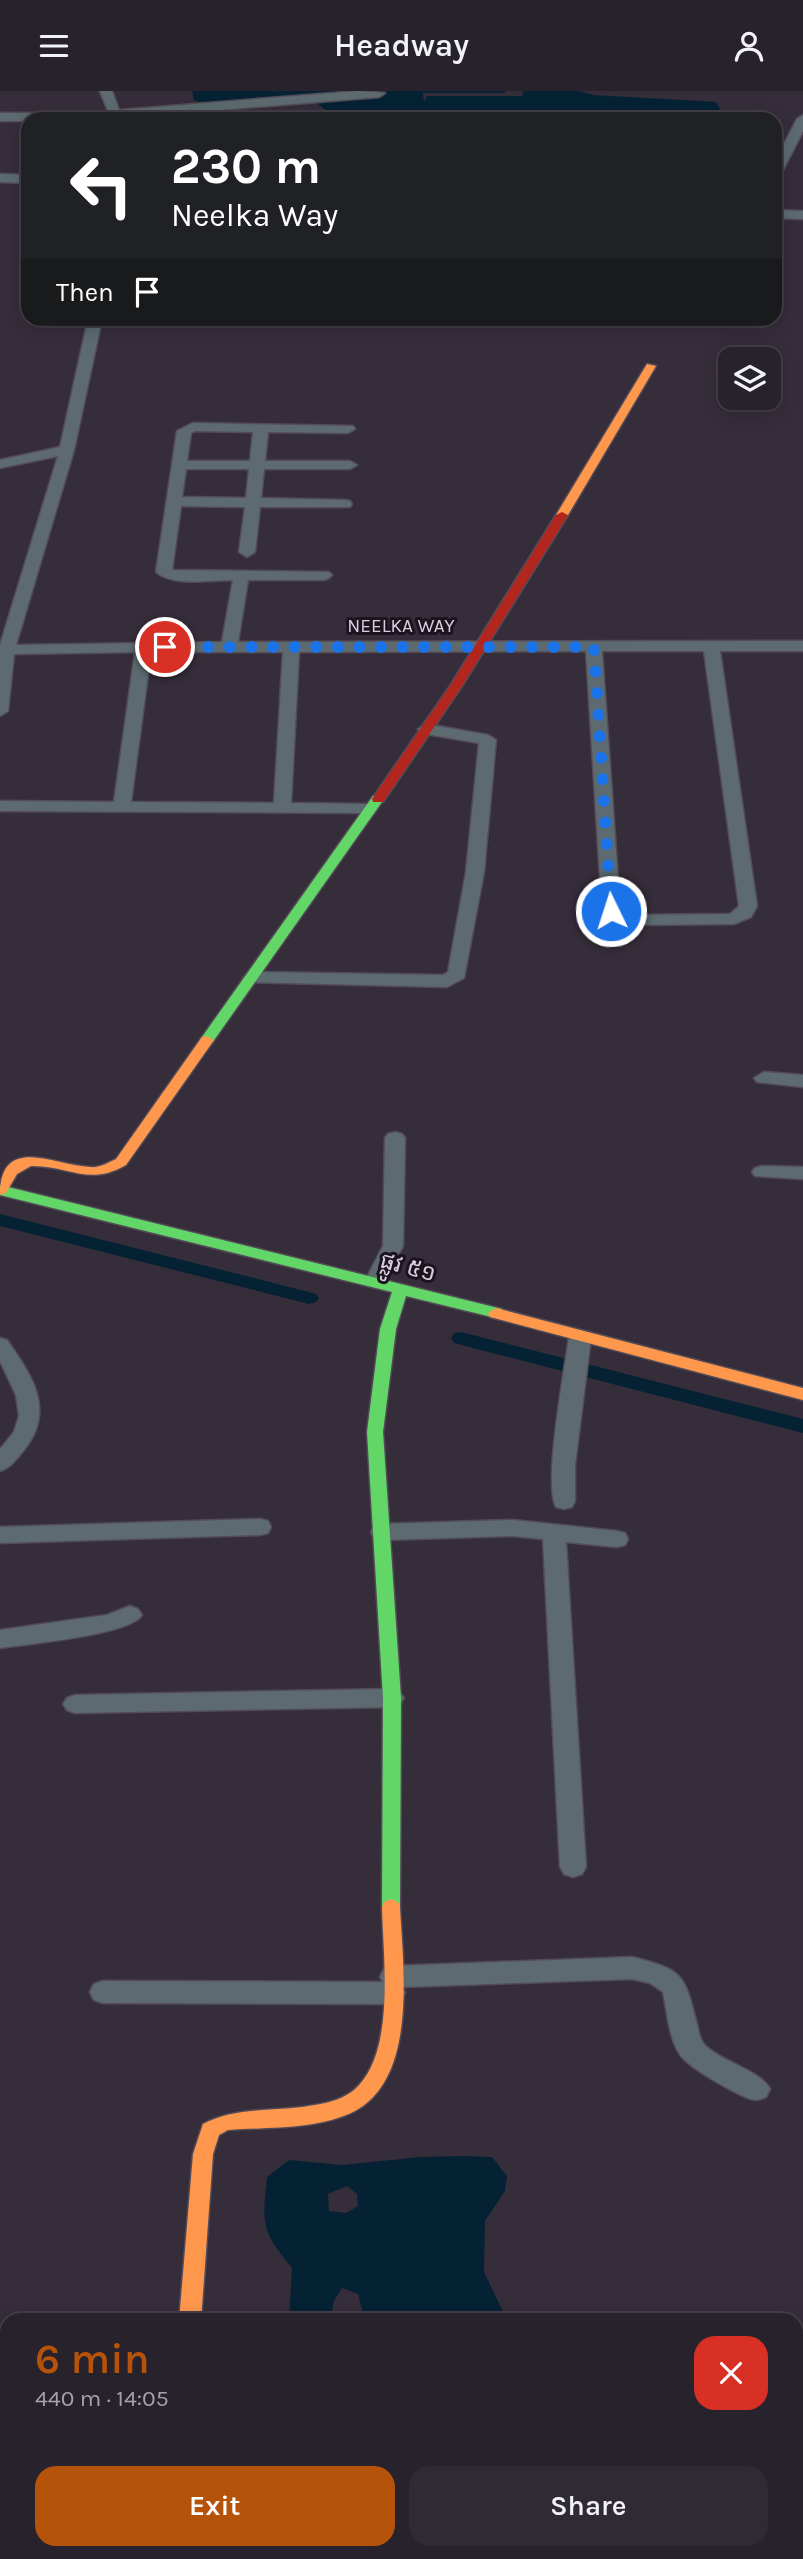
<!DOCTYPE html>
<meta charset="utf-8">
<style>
:root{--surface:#28222c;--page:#302a34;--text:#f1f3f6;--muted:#a5a4a9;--line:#443f48;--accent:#b45309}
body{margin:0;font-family:Karla,"Noto Sans Khmer",sans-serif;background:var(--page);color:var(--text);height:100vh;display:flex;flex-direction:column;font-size:26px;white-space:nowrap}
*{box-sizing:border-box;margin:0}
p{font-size:23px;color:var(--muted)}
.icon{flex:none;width:38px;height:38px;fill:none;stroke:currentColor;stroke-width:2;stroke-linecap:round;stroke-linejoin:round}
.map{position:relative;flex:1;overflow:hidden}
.side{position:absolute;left:0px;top:2222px;width:803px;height:247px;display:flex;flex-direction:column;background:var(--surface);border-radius:21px 21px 0 0;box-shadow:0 4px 18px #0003,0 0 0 2px var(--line)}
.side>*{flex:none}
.guide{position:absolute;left:21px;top:21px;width:761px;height:214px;border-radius:21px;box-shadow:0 4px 18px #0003,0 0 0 2px var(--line);background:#202124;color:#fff;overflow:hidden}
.controls{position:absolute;left:718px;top:256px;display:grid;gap:14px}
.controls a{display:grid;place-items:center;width:63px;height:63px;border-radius:14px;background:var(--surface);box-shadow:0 4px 18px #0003,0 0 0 2px var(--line);font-size:35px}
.pin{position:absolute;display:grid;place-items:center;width:60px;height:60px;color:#fff;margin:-30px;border:4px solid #fff;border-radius:50%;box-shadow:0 2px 7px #0007}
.me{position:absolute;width:77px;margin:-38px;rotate:356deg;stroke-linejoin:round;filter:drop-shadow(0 0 5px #0008)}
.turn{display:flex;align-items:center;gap:24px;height:147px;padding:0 35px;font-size:32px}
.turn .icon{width:91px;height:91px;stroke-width:2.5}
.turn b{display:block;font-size:49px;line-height:60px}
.then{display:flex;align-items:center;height:66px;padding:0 35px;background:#0003;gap:14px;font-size:26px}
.round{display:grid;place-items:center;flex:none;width:74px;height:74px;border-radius:21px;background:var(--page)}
.overview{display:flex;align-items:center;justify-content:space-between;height:119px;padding:0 35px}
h1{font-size:42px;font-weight:600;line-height:52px;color:var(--accent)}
.button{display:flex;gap:14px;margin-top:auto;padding:14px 35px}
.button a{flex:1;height:80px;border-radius:21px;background:var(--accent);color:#fff;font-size:28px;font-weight:600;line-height:80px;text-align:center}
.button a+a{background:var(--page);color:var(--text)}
header{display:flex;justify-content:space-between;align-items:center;height:91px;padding:0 35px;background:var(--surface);font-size:32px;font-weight:600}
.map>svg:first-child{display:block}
</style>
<header><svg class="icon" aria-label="menu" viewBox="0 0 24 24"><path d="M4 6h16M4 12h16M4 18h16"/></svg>Headway<svg class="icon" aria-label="person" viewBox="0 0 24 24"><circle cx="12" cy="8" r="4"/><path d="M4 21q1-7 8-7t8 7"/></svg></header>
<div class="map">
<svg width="803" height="2468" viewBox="0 0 803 2468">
<rect width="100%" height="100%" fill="#362d3a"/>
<path fill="#052234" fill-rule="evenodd" d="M192,0H506L504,2H423L424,11L427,5H522L523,0H579L594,4L716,11L720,18L721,28H634L635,22L629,20L527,19L511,26L451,25L448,28H338L315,11L202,12L194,9Z
M462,2065L492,2066L507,2085L505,2100L485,2130L484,2181L507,2229H365L358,2203L342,2197L334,2210L330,2229H289L292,2177C261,2139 262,2134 267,2086L289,2069L342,2074L421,2066ZM347,2095L357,2103L358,2115L346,2122L329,2120L328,2103Z
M0,2267L7,2268V2336L0,2338Z"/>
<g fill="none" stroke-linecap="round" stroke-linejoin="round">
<path fill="#052234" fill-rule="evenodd" d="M0,1123L309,1201L316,1203L319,1207L316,1211L309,1213L0,1135Z
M461,1241L803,1328V1342L454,1252L451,1247L454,1242Z"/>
<g stroke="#534b57" stroke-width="3">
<path id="street" d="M100,0H112L119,19L359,0L385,2L379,6L111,28Z
M0,22H41L47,26L28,30H0Z
M803,24V40L781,83L775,87V70L797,28Z
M0,83L28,84V92L0,91Z
M775,119L803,120V128L775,127Z
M88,228H102L74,359L16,554L222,551L233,489C211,489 173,496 156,481L177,340L193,332L353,335L355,338L348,342L268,341L265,370H350L357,374L350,378H264L261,407L345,409L350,410L352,413L350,416H260L255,461L247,466L239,461L245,416L181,415L172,479L329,481L332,484L329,487L324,489H248L238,551L803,550V560H720L757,815L751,826L734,833L626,834L602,820L586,560L299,561L291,712L368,713L377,718L374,722L0,720V710L114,711L135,561L14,563L8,620L0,625V554L58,365L0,377V369L60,356ZM195,340L253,341L250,370H187L191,342ZM186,378H249L246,407L182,406ZM602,560H704L739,815L730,823L630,824L620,818ZM151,561H283L274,712L131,711Z
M426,633L488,644L496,649L484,781L464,887L447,896L245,891L243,887L252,881L443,884L448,881L466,781L479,652L420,642L418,638Z
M764,981L803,984V996L757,991L754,987Z
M395,1041L402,1043L405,1047L403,1155L382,1195H368L365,1190L383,1155L385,1047L388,1043Z
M762,1075L803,1076V1088L755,1085L752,1081L755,1077Z
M580,1239L587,1241L591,1246L575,1374V1410L572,1416L564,1418L556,1416C543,1394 565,1277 569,1246L573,1241Z
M0,1247L7,1249C32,1285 56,1319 24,1359C17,1367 11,1377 0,1380V1358L14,1341L19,1325L16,1304L0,1270Z
M260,1428L268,1430L271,1436L268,1442L260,1444L0,1452V1436Z
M513,1429L617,1440L625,1442L628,1448L625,1454L617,1456L566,1451L586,1776L582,1783L573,1786L564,1783L560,1776L543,1448L513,1445L382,1449L374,1447L371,1441L374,1435L382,1433Z
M130,1515L138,1518L142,1524C130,1544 26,1553 0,1557V1539L107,1524Z
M392,1598L400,1601L404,1607L400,1613L392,1616L75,1622L67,1619L63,1613L67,1607L75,1604Z
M632,1866C684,1879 684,1883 697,1933C699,1942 700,1951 708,1957C724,1971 762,1981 770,1998L766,2006C764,2007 758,2009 756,2009C742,2008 689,1976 681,1965C669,1949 667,1920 663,1901L650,1892L632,1888L402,1896L405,1902L401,1910L392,1913L103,1912L94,1909L90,1901L94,1893L103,1890L383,1891L380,1886L384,1878L393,1875Z
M0,2417L7,2419V2447L0,2445Z
M29,2462H61L63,2468H32Z
M148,2462H178V2468H148Z"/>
</g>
<g stroke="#534b57" stroke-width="3">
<path id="fast" d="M378,704L384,708L212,952H202L200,949L202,946L373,705Z
M0,1094L502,1218L504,1222L496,1227L406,1205L396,1238L383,1341L401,1607L400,1816L398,1821L391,1824L384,1821L382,1816L383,1607L367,1341L380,1238L392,1201L0,1104Z"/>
</g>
<g stroke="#534b57" stroke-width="3">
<path id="slow" d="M647,273L656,275L568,424L558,426L556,424Z
M207,945L214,949L126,1074C88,1096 69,1074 31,1075L17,1083L6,1102L0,1104C0,1042 56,1075 90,1076C100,1077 107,1072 116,1068L202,946Z
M496,1217L803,1297V1309L490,1226L488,1222Z
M391,1808L398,1811L400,1816C403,1876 418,1986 355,2020C318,2039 268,2036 228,2039L219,2044L213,2063L201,2230H179L193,2063L203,2033C233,2017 268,2020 302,2016C322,2013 346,2010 360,1993C395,1953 383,1865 382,1816L384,1811Z"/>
</g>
<g stroke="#534b57" stroke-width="3">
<path id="jam" d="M562,421L568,424L462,595L383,711H373L372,708L450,595L556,424Z"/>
</g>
<use href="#street" fill="#5d6b70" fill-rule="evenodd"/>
<use href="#fast" fill="#63d668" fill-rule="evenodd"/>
<use href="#slow" fill="#ff974d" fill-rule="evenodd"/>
<use href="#jam" fill="#b3261e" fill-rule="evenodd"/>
</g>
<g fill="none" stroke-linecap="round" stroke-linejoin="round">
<path stroke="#1a73e8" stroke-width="12" stroke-dasharray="0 21.6" d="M165,556H594L611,820"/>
</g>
<g text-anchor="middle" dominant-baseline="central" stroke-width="6" stroke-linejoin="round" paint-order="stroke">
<g font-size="19" fill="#d9cedd" stroke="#1b141f">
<text x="401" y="535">NEELKA WAY</text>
</g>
<g font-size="23" fill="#d9cedd" stroke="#1b141f">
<text transform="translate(408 1176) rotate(15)">ផ្លូវ ៥១</text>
</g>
</g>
</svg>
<div class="controls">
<a><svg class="icon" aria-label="layers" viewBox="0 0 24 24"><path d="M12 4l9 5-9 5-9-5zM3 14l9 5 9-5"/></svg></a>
</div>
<div class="pin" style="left:165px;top:556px;background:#d93025"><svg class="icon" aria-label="arrive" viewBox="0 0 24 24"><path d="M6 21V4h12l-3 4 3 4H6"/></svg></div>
<svg class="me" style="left:611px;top:820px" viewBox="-20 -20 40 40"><circle r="17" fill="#1a73e8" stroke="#fff" stroke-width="3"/><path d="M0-11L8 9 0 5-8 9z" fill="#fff"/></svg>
<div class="guide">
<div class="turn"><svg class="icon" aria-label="left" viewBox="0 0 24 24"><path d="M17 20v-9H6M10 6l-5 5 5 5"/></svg><div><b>230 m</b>Neelka Way</div></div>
<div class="then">Then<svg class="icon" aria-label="arrive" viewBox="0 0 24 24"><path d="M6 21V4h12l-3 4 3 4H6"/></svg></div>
</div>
<section class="side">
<div class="overview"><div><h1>6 min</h1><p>440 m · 14:05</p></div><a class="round" style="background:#d93025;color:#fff"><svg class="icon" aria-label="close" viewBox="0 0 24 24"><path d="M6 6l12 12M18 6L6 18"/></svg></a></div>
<div class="button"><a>Exit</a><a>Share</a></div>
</section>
</div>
